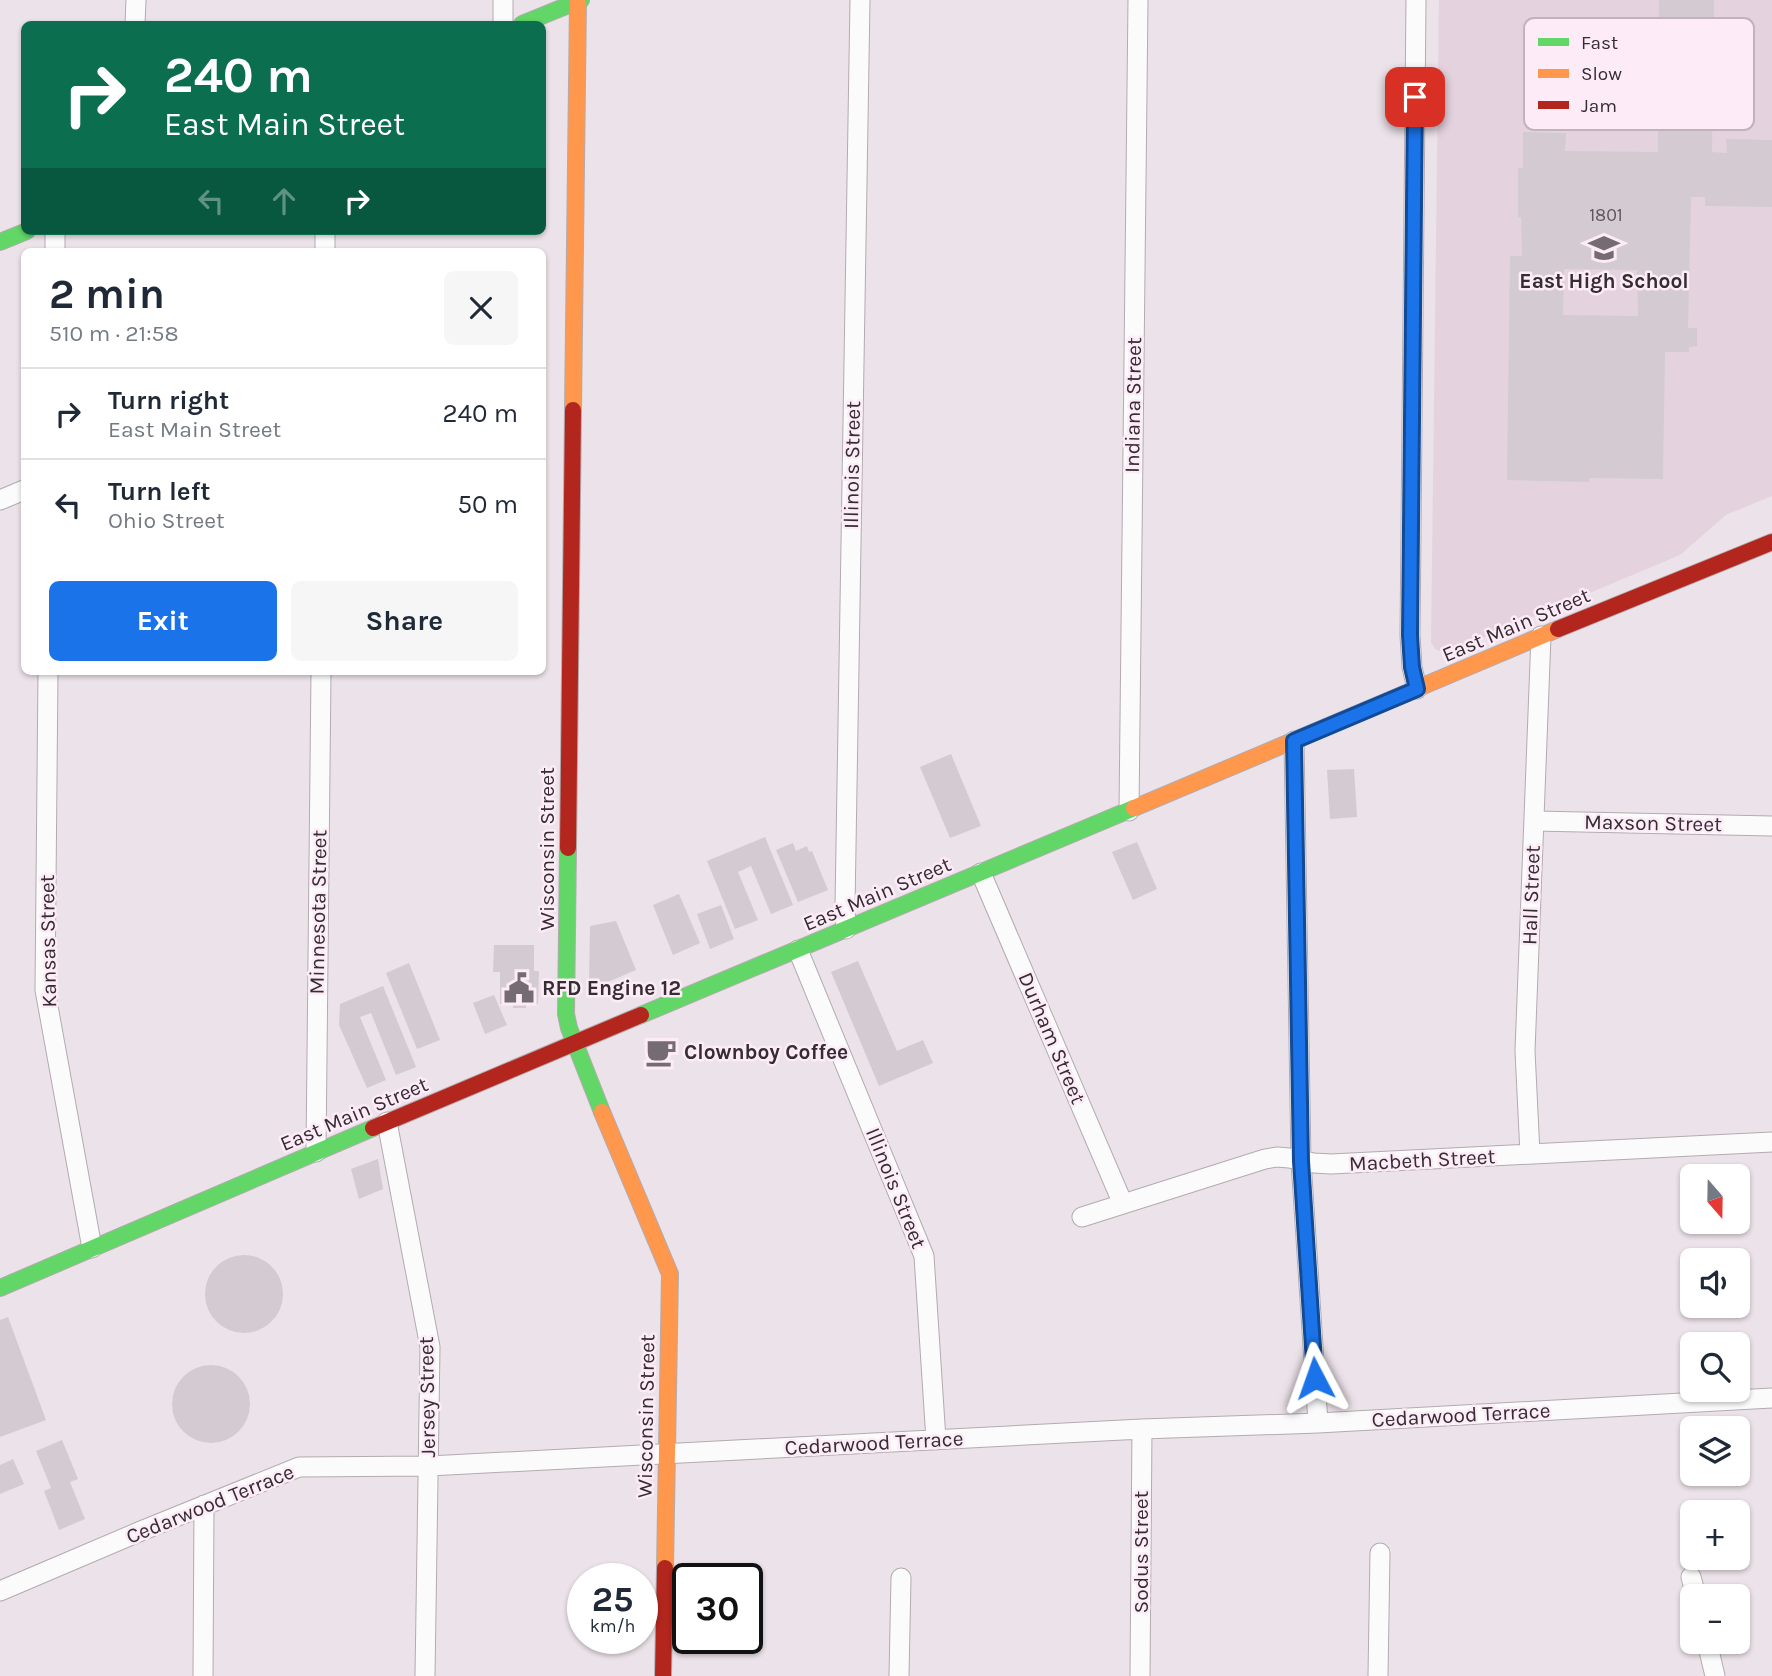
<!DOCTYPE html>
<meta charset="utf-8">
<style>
:root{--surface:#fff;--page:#f6f6f7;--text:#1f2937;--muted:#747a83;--line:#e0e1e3;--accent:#1a73e8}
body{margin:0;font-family:Karla,sans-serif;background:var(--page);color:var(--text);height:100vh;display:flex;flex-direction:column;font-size:26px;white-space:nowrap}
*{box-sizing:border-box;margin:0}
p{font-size:23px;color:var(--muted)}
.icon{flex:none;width:38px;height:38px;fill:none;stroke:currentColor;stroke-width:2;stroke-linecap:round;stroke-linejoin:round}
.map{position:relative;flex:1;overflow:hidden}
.side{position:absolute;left:21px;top:248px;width:525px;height:427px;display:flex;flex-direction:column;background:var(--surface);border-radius:10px;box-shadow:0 2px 5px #0004}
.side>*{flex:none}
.top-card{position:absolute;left:21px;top:21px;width:525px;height:214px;border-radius:10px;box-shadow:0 2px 5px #0004;background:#0b6e4f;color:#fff;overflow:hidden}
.needle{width:46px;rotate:160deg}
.tools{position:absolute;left:1680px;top:1164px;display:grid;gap:14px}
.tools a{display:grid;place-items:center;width:70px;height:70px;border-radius:10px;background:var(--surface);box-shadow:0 2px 5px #0004;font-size:35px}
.speed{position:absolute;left:567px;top:1563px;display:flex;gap:14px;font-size:35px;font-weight:700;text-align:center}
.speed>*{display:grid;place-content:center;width:91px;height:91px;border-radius:50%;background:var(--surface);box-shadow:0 2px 5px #0004;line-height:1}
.speed small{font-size:18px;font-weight:400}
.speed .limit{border:4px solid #111;border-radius:10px;background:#fff;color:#111}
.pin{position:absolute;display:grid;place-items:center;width:60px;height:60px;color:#fff;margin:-30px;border-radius:14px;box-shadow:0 4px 10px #0006}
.me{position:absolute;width:77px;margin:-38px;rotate:356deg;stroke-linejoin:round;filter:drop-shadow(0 0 5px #0008)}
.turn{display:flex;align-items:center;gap:24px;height:147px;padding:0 28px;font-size:32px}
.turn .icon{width:91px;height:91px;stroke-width:2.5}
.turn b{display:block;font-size:49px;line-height:60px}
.lanes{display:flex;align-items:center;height:66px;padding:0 28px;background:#0003;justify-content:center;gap:35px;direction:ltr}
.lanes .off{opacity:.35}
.round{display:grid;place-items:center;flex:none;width:74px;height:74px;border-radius:10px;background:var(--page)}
.summary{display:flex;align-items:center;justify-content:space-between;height:119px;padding:0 28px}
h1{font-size:42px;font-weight:700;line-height:52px}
.button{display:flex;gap:14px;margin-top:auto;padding:14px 28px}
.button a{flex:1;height:80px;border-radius:10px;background:var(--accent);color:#fff;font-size:28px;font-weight:700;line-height:80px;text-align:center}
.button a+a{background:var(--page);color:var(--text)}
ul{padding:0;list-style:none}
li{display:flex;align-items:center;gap:21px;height:91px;padding:0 28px;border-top:2px solid var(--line)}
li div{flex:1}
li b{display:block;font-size:26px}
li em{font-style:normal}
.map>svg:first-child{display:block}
</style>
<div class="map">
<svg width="1772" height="1676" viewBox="0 0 1772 1676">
<rect width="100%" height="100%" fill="#ece2e9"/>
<path fill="#e4d3df" d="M1439,0H1772V496L1726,515L1680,555L1447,653L1436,650L1431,642Z"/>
<path fill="#d3cbd1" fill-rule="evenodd" d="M1659,0H1714L1712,152L1727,153L1726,139L1772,140V207L1705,206V197H1691L1688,328H1697V346L1689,347V352H1665L1663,479L1589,478V482L1507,480L1510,256H1522L1521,217H1518V168H1523V132L1566,133L1565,151L1658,152ZM1564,269L1637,270L1638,316L1563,315Z
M951,754L981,826L950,838L920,767Z
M1354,769L1357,817L1330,819L1327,770Z
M765,837L793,905L771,914L751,866L738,872L758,920L735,929L707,861Z
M1137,842L1157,889L1133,900L1112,852Z
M793,843L796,851L807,846L809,852L812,851L828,890L798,902L776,850Z
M679,894L700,943L673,955L653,905Z
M721,905L734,939L710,949L697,914Z
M616,921L636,970L591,989L589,982L590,926Z
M494,945H534V971H539L538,1004H526V1008H513V1004H500V972H493Z
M858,961L897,1051L923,1040L933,1063L879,1086L831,972Z
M409,963L440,1040L417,1049L386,973Z
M383,986L416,1067L396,1075L371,1013L360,1017L386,1080L367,1088L339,1025L340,1004Z
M494,995L507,1025L485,1034L473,1003Z
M378,1159L383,1189L359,1199L351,1169Z
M205 1294a39 39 0 1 1 78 0a39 39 0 1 1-78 0Z
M8,1317L46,1420L0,1437V1320Z
M172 1404a39 39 0 1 1 78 0a39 39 0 1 1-78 0Z
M62,1440L78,1479L70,1482L85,1519L59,1530L44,1491L51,1488L36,1451Z
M13,1459L24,1484L0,1494V1465Z"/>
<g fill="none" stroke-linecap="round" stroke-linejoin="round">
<g stroke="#b3abb0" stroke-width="21">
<path id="street" d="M1416,0L1410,635L1412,667L1417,689
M135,24L136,0
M503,24V0
M55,252V231
M325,252V231
M0,500L24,490
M48,672L45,990L92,1248
M1294,741L1301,1161L1318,1423
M1129,811L1138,0
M1534,821L1772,826
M981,873L1123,1204
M846,929L845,907L860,0
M798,950L924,1256L936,1440
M387,1122L430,1347L425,1676
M316,1152L321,672
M1530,1154L1525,1051L1541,636
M1082,1217L1265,1159L1277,1157L1289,1158L1314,1163L1331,1164L1772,1142
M1691,1577L1696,1596
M0,1591L141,1531L299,1467L429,1466L1142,1429L1318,1423L1772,1398
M1707,1642L1715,1676
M203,1676L204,1505
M899,1676L901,1578
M1140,1676L1142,1429
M1378,1676L1380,1553"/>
</g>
<g stroke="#b3abb0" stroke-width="18">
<path id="fast" d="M522,24L581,0
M0,242L27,231
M568,848L566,1014L569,1028L602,1112
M641,1015L1134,808
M0,1288L373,1128"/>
</g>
<g stroke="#b3abb0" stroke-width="18">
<path id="slow" d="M573,410L578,1
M1134,808L1558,629
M602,1112L670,1274L665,1568"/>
</g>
<g stroke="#b3abb0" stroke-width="18">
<path id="jam" d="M1558,629L1772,542
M568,848L573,410
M373,1128L641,1015
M663,1676L665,1568"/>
</g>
<use href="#street" stroke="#fcfbfc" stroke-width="19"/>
<use href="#fast" stroke="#63d668" stroke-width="16"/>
<use href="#slow" stroke="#ff974d" stroke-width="16"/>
<use href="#jam" stroke="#b3261e" stroke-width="16"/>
</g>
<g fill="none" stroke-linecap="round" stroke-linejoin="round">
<g stroke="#114b97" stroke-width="18">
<path id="route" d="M1315,1378L1301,1161L1294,741L1417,689L1412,667L1410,635L1415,97"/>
</g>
<use href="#route" stroke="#1a73e8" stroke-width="12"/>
</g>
<defs>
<g id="school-bare" transform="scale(2.415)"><path d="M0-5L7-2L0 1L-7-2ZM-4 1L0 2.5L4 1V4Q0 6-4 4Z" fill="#746c72" stroke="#fdebf8" stroke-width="2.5" paint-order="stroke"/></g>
<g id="civic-bare" transform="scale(2.415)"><path d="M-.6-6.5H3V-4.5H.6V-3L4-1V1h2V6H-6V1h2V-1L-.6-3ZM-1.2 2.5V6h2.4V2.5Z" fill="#746c72" stroke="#fdebf8" stroke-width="2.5" paint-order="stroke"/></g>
<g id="cafe-bare" transform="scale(2.415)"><path d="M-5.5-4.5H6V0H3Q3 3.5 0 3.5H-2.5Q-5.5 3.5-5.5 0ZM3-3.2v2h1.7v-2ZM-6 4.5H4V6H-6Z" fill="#746c72" stroke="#fdebf8" stroke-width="2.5" paint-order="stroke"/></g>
</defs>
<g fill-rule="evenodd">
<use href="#school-bare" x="1604" y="248"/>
<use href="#civic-bare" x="519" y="988"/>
<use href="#cafe-bare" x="661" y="1052"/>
</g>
<g text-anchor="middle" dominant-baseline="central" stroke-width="5" stroke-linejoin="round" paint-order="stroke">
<g font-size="18" fill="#5c555a">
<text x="1606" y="215">1801</text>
</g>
<g font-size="21" font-weight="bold" fill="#342d32" stroke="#fdebf8" text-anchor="start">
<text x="1604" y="281" text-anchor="middle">East High School</text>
<text x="542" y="988">RFD Engine 12</text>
<text x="684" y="1052">Clownboy Coffee</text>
</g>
<g font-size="21" fill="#342d32" stroke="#fdebf8">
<text transform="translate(1133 405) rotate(-89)">Indiana Street</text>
<text transform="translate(852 465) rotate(-89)">Illinois Street</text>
<text transform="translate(1516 625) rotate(-23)">East Main Street</text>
<text transform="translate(1653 823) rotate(1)">Maxson Street</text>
<text transform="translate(547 849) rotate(-90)">Wisconsin Street</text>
<text transform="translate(877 894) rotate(-23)">East Main Street</text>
<text transform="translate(1531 895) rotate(-88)">Hall Street</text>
<text transform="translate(318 912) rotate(-89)">Minnesota Street</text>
<text transform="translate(48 941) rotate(-91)">Kansas Street</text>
<text transform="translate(1052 1038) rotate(67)">Durham Street</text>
<text transform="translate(354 1114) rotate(-23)">East Main Street</text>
<text transform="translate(1422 1160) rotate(-3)">Macbeth Street</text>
<text transform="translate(896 1188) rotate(68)">Illinois Street</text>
<text transform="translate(427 1397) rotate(-91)">Jersey Street</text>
<text transform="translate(1461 1415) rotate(-3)">Cedarwood Terrace</text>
<text transform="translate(646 1416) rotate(-89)">Wisconsin Street</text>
<text transform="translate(874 1443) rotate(-3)">Cedarwood Terrace</text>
<text transform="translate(210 1504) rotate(-22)">Cedarwood Terrace</text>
<text transform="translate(1141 1552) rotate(-90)">Sodus Street</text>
</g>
</g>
<rect x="1524" y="18" width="230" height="112" rx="10" fill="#fdebf8" stroke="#c1b2bd" stroke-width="2"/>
<rect x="1538" y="38" width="31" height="8" fill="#63d668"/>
<rect x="1538" y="69" width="31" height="9" fill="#ff974d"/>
<rect x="1538" y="101" width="31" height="8" fill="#b3261e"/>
<g font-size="19" fill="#342d32">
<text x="1581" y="49">Fast</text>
<text x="1581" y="80">Slow</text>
<text x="1581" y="112">Jam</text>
</g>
</svg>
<div class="tools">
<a><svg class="needle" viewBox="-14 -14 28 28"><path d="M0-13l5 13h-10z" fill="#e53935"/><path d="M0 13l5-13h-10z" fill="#747a83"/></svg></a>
<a><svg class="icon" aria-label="sound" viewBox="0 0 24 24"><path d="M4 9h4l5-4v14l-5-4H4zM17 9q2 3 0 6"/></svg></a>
<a><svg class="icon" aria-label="search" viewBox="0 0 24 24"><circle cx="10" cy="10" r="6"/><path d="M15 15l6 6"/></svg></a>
<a><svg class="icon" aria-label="layers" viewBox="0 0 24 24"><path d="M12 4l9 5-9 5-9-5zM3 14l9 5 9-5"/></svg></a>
<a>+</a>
<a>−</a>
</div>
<div class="speed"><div>25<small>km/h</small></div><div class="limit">30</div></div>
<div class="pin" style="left:1415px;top:97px;background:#d93025"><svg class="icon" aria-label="arrive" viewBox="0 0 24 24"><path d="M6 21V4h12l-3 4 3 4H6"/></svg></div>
<svg class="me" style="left:1315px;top:1378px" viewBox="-20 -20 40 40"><path d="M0-17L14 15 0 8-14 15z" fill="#1a73e8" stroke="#fff" stroke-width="4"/></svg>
<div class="top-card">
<div class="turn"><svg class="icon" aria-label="right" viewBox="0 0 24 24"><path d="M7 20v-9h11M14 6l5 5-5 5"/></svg><div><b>240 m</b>East Main Street</div></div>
<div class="lanes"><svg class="icon off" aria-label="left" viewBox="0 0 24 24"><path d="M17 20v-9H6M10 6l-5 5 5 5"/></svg><svg class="icon off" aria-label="ahead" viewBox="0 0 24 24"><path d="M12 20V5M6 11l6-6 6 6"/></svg><svg class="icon" aria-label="right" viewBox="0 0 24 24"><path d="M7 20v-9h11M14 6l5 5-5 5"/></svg></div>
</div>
<section class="side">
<div class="summary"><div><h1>2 min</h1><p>510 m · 21:58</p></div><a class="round"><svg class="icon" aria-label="close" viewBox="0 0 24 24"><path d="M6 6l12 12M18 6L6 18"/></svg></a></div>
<ul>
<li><svg class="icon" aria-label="right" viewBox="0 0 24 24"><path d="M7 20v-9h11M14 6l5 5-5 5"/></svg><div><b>Turn right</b><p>East Main Street</p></div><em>240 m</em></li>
<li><svg class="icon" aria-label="left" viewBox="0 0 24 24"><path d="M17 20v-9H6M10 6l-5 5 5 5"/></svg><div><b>Turn left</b><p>Ohio Street</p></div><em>50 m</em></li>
</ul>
<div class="button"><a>Exit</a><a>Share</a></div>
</section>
</div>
